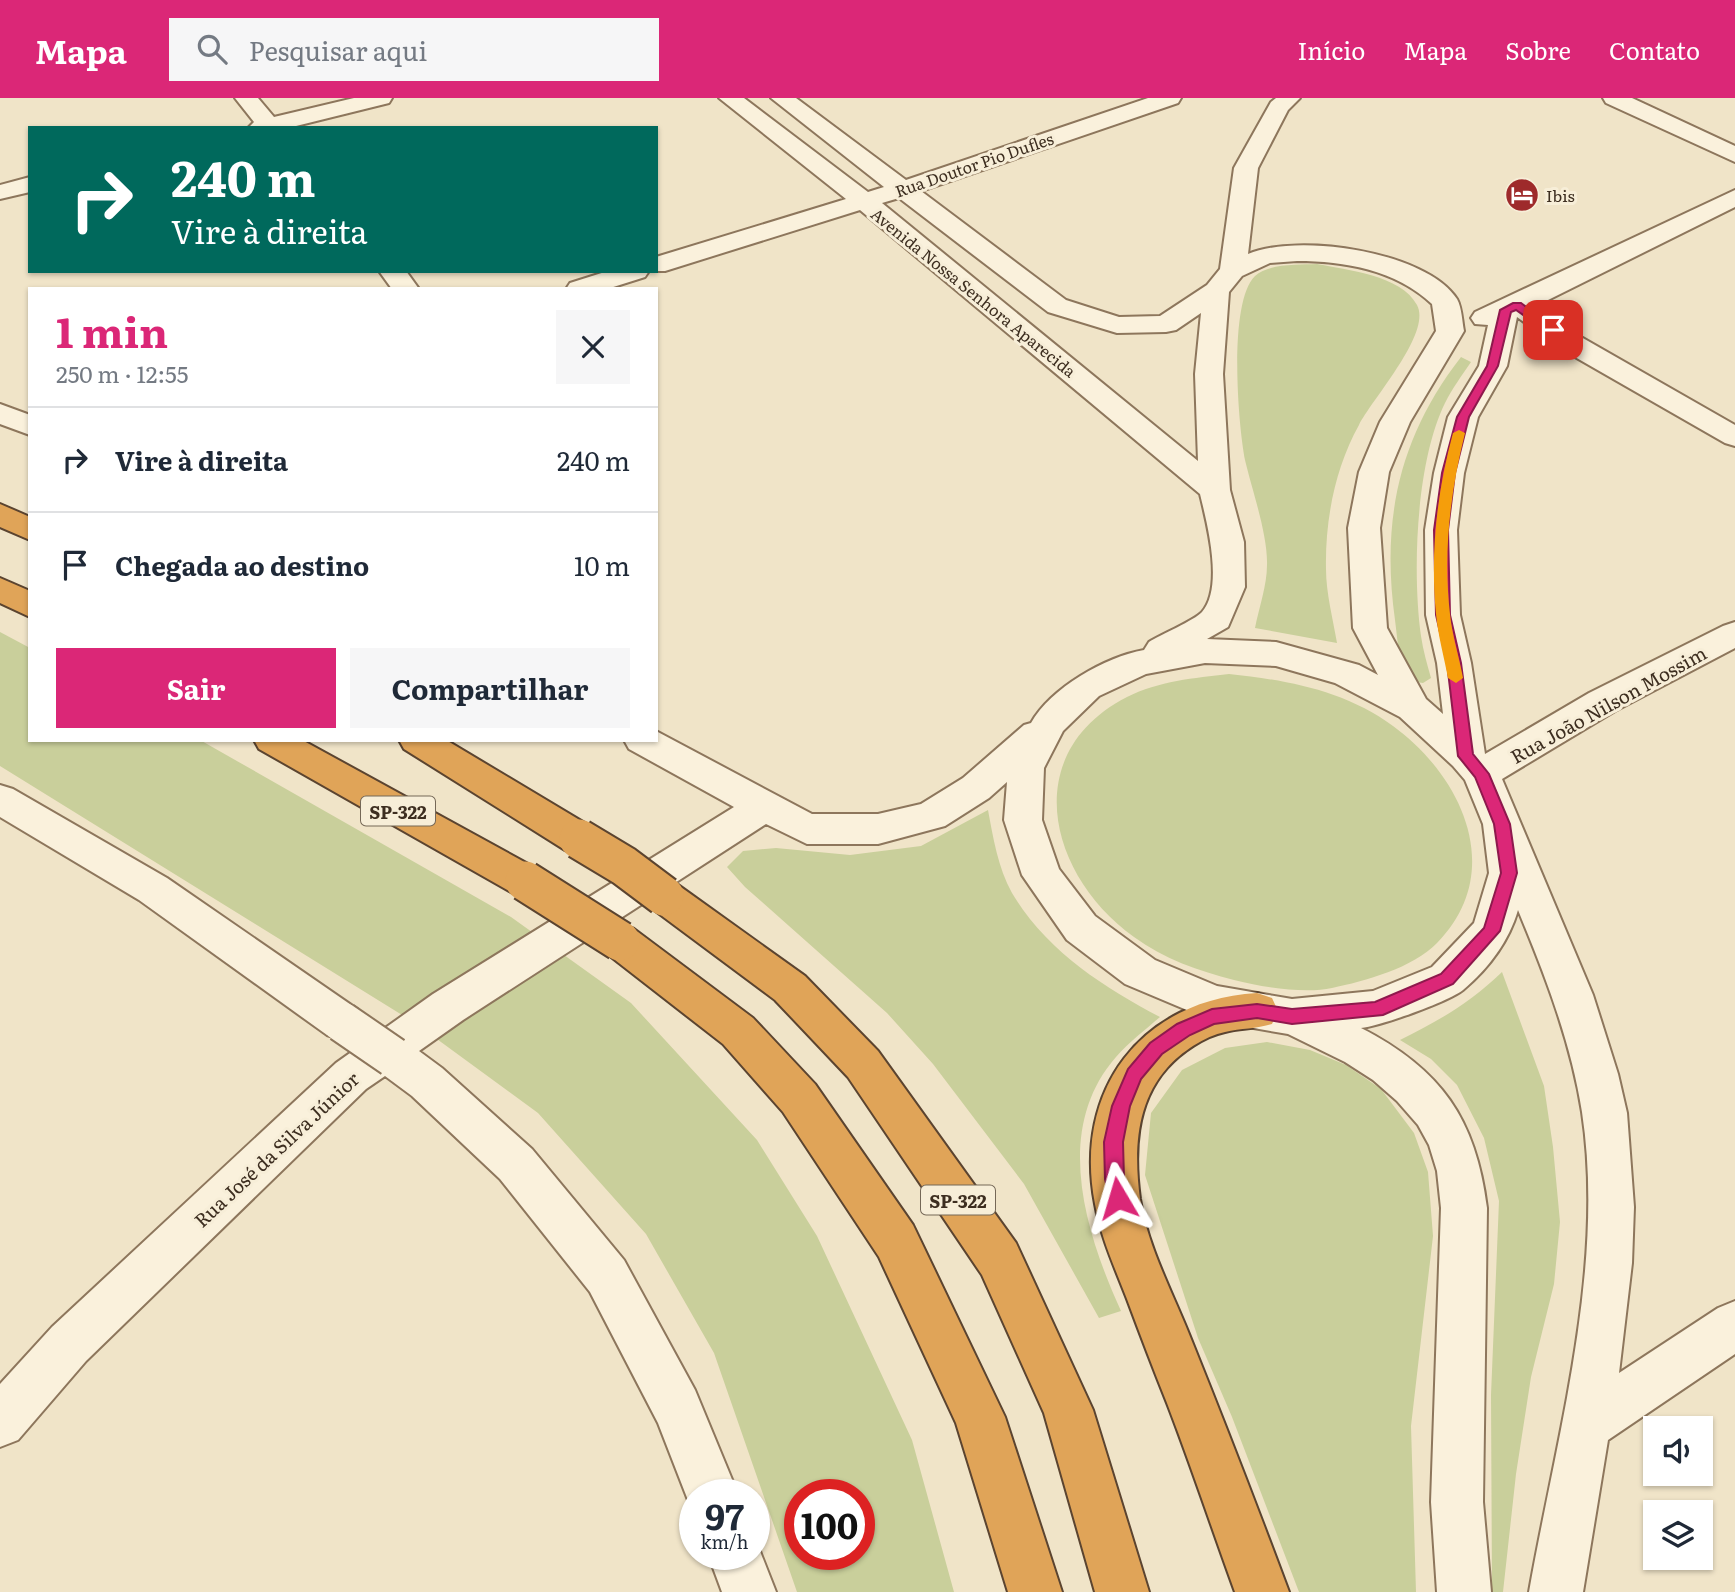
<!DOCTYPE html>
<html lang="pt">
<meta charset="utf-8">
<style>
:root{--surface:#fff;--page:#f6f6f7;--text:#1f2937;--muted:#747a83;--line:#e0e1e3;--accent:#db2777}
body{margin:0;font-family:Literata,serif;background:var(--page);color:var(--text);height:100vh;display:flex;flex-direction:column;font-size:26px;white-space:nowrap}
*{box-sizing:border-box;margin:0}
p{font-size:23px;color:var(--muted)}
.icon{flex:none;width:38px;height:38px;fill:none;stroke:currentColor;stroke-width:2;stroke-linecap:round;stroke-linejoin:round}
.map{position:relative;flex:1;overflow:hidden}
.drawer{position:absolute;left:28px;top:189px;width:630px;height:455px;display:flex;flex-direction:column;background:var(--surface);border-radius:0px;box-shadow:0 2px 5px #0004}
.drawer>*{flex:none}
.guide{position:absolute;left:28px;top:28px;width:630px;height:147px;border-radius:0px;box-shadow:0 2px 5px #0004;background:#00695c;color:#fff;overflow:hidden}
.buttons{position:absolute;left:1643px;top:1318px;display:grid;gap:14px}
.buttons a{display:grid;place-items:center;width:70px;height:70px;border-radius:0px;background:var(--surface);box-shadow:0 2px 5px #0004;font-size:35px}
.speed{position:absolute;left:679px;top:1381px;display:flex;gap:14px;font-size:35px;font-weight:700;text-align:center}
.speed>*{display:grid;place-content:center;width:91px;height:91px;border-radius:50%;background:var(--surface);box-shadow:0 2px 5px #0004;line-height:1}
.speed small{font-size:18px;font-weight:400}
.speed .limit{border:10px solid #d22;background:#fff;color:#111}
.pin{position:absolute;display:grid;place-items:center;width:60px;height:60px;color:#fff;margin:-30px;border-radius:14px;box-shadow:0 4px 10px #0006}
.me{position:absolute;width:77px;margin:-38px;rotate:353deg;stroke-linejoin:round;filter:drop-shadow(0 0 5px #0008)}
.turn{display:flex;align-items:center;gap:24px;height:147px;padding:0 28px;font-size:32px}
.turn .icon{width:91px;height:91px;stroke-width:2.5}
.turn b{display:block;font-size:49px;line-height:60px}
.round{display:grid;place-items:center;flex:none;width:74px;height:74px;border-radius:0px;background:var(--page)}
.overview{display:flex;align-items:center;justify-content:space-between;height:119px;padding:0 28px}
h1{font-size:42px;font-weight:700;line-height:52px;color:var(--accent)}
.cta{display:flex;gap:14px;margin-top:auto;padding:14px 28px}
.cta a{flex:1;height:80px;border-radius:0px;background:var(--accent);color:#fff;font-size:28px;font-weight:700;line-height:80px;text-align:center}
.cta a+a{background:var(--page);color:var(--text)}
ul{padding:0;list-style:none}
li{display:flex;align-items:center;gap:21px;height:105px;padding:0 28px;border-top:2px solid var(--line)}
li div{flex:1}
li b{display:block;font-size:26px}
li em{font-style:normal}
header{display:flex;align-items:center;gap:42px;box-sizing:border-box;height:98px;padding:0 35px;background:var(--accent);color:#fff}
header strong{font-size:33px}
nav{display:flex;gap:38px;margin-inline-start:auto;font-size:24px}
.search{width:490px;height:63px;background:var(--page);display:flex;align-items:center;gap:18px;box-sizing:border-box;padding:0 24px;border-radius:0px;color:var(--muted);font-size:26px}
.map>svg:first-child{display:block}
</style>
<header>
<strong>Mapa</strong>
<div class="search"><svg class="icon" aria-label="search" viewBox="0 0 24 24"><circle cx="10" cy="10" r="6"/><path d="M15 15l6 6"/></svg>Pesquisar aqui</div>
<nav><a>Início</a><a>Mapa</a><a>Sobre</a><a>Contato</a></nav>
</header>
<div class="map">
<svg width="1735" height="1494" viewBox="0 0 1735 1494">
<rect width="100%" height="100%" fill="#f0e4c8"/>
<path fill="#c9cf9b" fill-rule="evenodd" d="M1317,166C1347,172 1401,177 1417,207C1432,235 1373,300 1359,327C1335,370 1325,422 1326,471C1326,495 1333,521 1337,545L1255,530C1259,510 1267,487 1267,467C1268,437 1252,392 1245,362C1238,326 1228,204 1255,178C1269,165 1299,167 1317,166Z
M1461,259L1471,264C1462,277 1452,291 1445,305C1416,364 1412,474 1421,538C1423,552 1427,566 1431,580L1423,585L1410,583C1398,565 1398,544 1395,522C1381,422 1399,339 1461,259Z
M0,534L30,550V642H200L511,819L631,905L757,1042L817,1138L912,1342L954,1494H797L714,1255L646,1136L538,1015L415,925L0,668ZM800,1396H859V1456H800Z
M1229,576C1286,582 1344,592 1393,628C1462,678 1507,774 1437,845C1413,870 1365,883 1332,890C1305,896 1261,889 1234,882C1199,873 1164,861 1134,839C1048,777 1018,655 1127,599C1159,583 1194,580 1229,576Z
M988,712C993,739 998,770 1012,795C1047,853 1102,888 1160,919C1145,932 1129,944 1116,959C1052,1032 1086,1136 1121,1213L1099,1220L1024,1086L933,966L887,915L745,789L727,769L743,753L776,750L850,757L921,748Z
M1502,874L1544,988L1553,1049L1560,1124L1554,1186L1531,1279L1516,1376L1503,1494H1492L1491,1297L1499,1103L1484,1040L1457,987L1431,961L1400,942C1440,922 1470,905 1502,874Z
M1267,944L1310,952L1346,967L1381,991L1414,1035L1428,1074L1433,1138L1411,1328L1416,1494H1299L1232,1319L1198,1240L1145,1077L1151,1015L1182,972L1225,950Z"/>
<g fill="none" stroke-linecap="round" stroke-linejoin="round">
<g stroke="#8d765c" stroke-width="4">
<path id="minor" d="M235,0H258L274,19L354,0H392L389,5L288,30H248L254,24Z
M719,0H744L868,94L884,89L771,0H796L906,82L1148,0H1181L1178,5L921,93L1066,202L1119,219L1160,218L1207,187L1220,171L1234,70L1271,4L1276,0H1300L1288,12L1258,70L1248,156C1297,135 1426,153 1457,201C1462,210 1462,223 1464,233L1410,324L1389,374L1380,430L1387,530L1426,601L1443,616L1437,565L1426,517L1425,432L1434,375L1448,319L1479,268L1488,227L1475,226L1471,220L1475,214L1735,92V109L1536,208L1581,239L1735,327V348L1725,345L1561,251L1517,219L1507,268L1478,319L1464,375L1457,432L1460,517L1471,565L1485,656L1589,595L1723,528L1735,524V550L1615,613L1502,681L1593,897L1618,976L1627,1015L1634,1109L1632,1165L1619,1275L1718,1210L1735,1203V1256L1608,1342L1583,1494H1529C1556,1341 1606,1170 1582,1014C1571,944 1545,877 1518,812C1509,843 1488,871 1463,892C1448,904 1380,928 1361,930C1441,971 1476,1021 1487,1110L1483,1404L1491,1494H1437L1431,1404L1441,1110L1437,1073L1429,1047L1418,1027L1397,1003L1373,982L1345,964L1288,936L1213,923L1125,886L1067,842L1022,777L1004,722L1007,684L989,700L945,728L878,746H807L766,726L463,922L419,953L442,970L532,1051L624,1162L695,1292L738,1396H695L693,1415L658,1325L590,1194L500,1081L412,998L385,978L366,991L86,1263L18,1342L0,1349V1286L52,1229L336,965L433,896L734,709L629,651L624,642H656V633L812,716H878L921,706L963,680L1024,627L1031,625C1051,590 1105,559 1144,552L1149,544C1160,537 1195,522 1202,514C1224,489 1207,425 1200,396L860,112L665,173H650H656V159L846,101ZM899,100L1048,214L1117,235L1166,234L1176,232L1201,215L1195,276L1198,363L882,105ZM1297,163C1345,163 1396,172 1432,206L1436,233L1380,324L1359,374L1348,430L1353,530L1378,577L1359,567L1276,544L1207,541L1228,529L1245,489L1244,444L1230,392L1223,276L1229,194L1242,178L1270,165ZM1205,565L1276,568L1335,585L1400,619L1453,668L1465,682L1483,726L1489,775L1474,825L1432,869L1373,893L1292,901L1217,888L1155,862L1095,818L1059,771L1042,722L1044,670L1063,633L1099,598L1146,576Z
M1603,0H1632L1735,48V64L1606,5Z
M30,79V94L0,101V87Z
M379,173H406L419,191H392Z
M608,173H649L645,179L607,191H566L570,185Z
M0,306L30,317V337L0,326Z
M0,687L13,691L167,780L357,911L363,924L357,937L342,942L327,937L139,802L0,719Z
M754,1438L776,1494H722L708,1456H754Z"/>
</g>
<g stroke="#5b4430" stroke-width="4">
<path id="highway" d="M0,406L30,419V442L0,429Z
M0,480L30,493V519L0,505Z
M254,642H302L539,772L545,783L539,794L525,799L511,794L259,651Z
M399,642H446L593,730L598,741L593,752L579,756L565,752L404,651Z
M664,782L678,787L805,878L878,953L1016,1145L1093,1312L1149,1494H1095L1044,1315L982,1177L848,979L775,902L650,809L644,798L650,787Z
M620,826L634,831L753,920L815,986L913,1127L1005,1319L1062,1494H1008L956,1325L879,1159L783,1014L723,946L606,855L600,843L606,831Z
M1257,895L1272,900L1278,913L1272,926C1256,931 1241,930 1225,934C1205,938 1181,954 1167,970C1135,1006 1134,1056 1140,1101C1148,1151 1175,1199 1193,1246C1226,1328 1258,1411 1289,1494H1235C1212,1431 1191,1367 1167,1305C1153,1270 1140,1236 1127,1201C1115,1170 1101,1140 1095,1106C1073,992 1141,902 1257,895Z"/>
</g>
<use href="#minor" fill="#faf1dc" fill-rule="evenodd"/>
<use href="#highway" fill="#e0a458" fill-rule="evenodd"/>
<g stroke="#8d765c" stroke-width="43" stroke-linecap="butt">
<path id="minor-bridge" d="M342,924L393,959"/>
</g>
<g stroke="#5b4430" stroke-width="43" stroke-linecap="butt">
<path id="highway-bridge" d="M579,741L624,768L664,798
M525,783L620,843"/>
</g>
<use href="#minor-bridge" stroke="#faf1dc" stroke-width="39"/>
<use href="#highway-bridge" stroke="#e0a458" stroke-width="39"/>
</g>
<path fill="#db2777" stroke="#8e194d" stroke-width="2" d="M1513,205H1521L1558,232L1549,235L1516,212L1511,214L1498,268L1469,319L1455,375L1448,432L1450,517L1461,565L1473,656L1489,676L1510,726L1517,775L1500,833L1453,886L1383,917L1292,926L1257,920L1214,926L1190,937L1162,956L1141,981L1130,1008L1123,1044L1124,1081L1127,1100L1125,1106L1118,1109L1111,1106L1105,1081L1104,1044L1112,1008L1128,971L1150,945L1177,926L1212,911L1257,906L1292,911L1375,904L1441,876L1484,830L1501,775L1494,726L1475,679L1458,658L1447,565L1436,517L1434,432L1442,375L1457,319L1487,268L1500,212Z"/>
<path fill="#f59e0b" d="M1459,332L1465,335C1450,395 1443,455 1450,516C1452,537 1459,559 1463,580L1456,585L1448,580C1444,559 1438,537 1436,516C1430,455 1437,394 1453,335Z"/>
<defs>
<g id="hotel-disc" transform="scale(1.75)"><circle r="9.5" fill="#9e2a2b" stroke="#f7eed8"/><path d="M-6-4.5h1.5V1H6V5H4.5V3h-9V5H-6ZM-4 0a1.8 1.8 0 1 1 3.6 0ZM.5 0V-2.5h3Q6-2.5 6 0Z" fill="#fff"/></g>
</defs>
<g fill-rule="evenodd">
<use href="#hotel-disc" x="1522" y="97"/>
</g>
<g text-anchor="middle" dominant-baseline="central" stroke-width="6" stroke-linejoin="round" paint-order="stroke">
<g font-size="16" fill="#3d2e20" stroke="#f7eed8">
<text transform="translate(974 66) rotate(-19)">Rua Doutor Pio Dufles</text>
<text transform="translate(974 194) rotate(39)">Avenida Nossa Senhora Aparecida</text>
</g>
<g font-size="16" fill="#3d2e20" stroke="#f7eed8" text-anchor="start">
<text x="1546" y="97">Ibis</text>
</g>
<g fill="#f7eed8" stroke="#756857" stroke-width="2">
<rect x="361" y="698.5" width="74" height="29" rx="5"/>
<rect x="921" y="1087.5" width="74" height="29" rx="5"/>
</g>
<g font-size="18" font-weight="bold" fill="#3d2e20">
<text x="398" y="713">SP-322</text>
<text x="958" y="1102">SP-322</text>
</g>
<g font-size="19" fill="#3d2e20" stroke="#f7eed8">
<text transform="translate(1608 606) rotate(-29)">Rua João Nilson Mossim</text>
<text transform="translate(276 1051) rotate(-43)">Rua José da Silva Júnior</text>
</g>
</g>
</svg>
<div class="buttons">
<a><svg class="icon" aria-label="sound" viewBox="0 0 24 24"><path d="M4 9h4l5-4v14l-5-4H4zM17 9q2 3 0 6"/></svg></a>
<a><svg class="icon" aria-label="layers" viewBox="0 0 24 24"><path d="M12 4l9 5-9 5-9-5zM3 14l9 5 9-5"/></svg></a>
</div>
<div class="speed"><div>97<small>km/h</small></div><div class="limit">100</div></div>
<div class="pin" style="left:1553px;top:232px;background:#d93025"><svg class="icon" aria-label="arrive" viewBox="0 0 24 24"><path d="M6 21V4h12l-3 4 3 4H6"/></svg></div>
<svg class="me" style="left:1118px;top:1100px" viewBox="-20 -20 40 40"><path d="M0-17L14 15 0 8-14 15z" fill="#db2777" stroke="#fff" stroke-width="4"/></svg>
<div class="guide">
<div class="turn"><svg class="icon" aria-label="right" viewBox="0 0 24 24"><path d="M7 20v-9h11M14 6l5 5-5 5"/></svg><div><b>240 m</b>Vire à direita</div></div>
</div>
<section class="drawer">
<div class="overview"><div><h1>1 min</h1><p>250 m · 12:55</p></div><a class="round"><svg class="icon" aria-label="close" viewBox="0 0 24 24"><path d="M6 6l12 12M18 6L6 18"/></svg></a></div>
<ul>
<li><svg class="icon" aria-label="right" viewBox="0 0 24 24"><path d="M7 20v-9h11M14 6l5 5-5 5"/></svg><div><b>Vire à direita</b></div><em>240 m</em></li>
<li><svg class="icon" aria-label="arrive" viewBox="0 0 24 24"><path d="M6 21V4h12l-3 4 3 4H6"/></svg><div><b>Chegada ao destino</b></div><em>10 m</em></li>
</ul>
<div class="cta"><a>Sair</a><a>Compartilhar</a></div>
</section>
</div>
